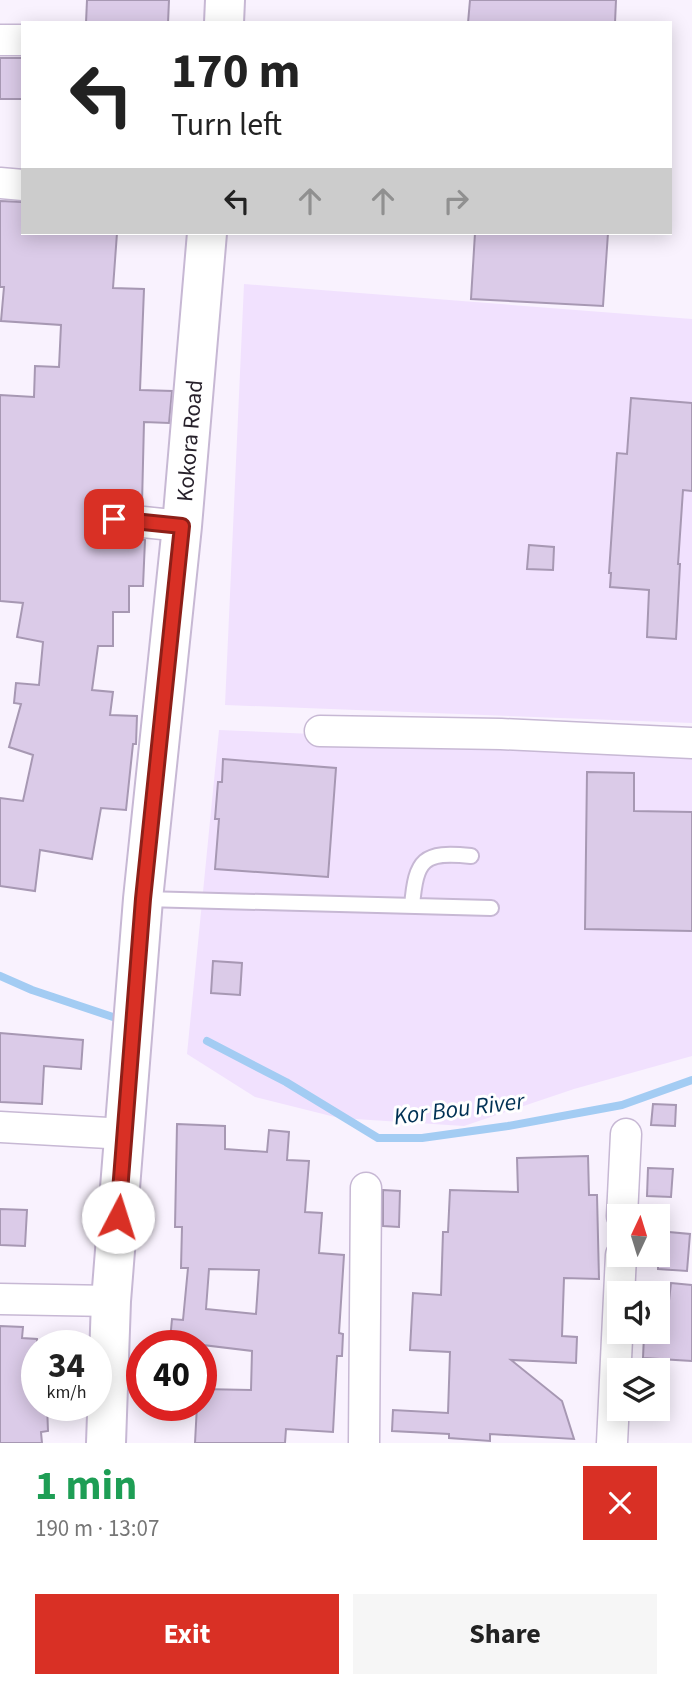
<!DOCTYPE html>
<meta charset="utf-8">
<style>
:root{--surface:#fff;--page:#f6f6f6;--text:#222;--muted:#767676;--accent:#d93025}
body{margin:0;font-family:"Source Sans 3",sans-serif;background:var(--page);color:var(--text);height:100vh;display:flex;flex-direction:column;font-size:26px;white-space:nowrap}
*{box-sizing:border-box;margin:0}
p{font-size:23px;color:var(--muted)}
.icon{flex:none;width:38px;height:38px;fill:none;stroke:currentColor;stroke-width:2;stroke-linecap:round;stroke-linejoin:round}
.map{position:relative;height:1443px;overflow:hidden}
.details{display:flex;flex-direction:column;background:var(--surface);flex:1}
.details>*{flex:none}
.hud{position:absolute;left:21px;top:21px;width:651px;height:214px;border-radius:0px;box-shadow:0 4px 18px #0003;background:#fff;color:var(--text);overflow:hidden}
.needle{width:46px;rotate:4deg}
.controls{position:absolute;left:607px;top:1204px;display:grid;gap:14px}
.controls a{display:grid;place-items:center;width:63px;height:63px;border-radius:0px;background:var(--surface);box-shadow:0 4px 18px #0003;font-size:35px}
.speed{position:absolute;left:21px;top:1330px;display:flex;gap:14px;font-size:35px;font-weight:700;text-align:center}
.speed>*{display:grid;place-content:center;width:91px;height:91px;border-radius:50%;background:var(--surface);box-shadow:0 4px 18px #0003;line-height:1}
.speed small{font-size:18px;font-weight:400}
.speed .limit{border:10px solid #d22;background:#fff;color:#111}
.pin{position:absolute;display:grid;place-items:center;width:60px;height:60px;color:#fff;margin:-30px;border-radius:14px;box-shadow:0 4px 10px #0006}
.me{position:absolute;width:77px;margin:-38px;rotate:5deg;stroke-linejoin:round;filter:drop-shadow(0 0 5px #0008)}
.turn{display:flex;align-items:center;gap:24px;height:147px;padding:0 35px;font-size:32px}
.turn .icon{width:91px;height:91px;stroke-width:2.5}
.turn b{display:block;font-size:49px;line-height:60px}
.lanes{display:flex;align-items:center;height:66px;padding:0 35px;background:#0003;justify-content:center;gap:35px;direction:ltr}
.lanes .off{opacity:.35}
.round{display:grid;place-items:center;flex:none;width:74px;height:74px;border-radius:0px;background:var(--page)}
.head{display:flex;align-items:center;justify-content:space-between;height:119px;padding:0 35px}
h1{font-size:42px;font-weight:700;line-height:52px;color:#1e9e55}
.action{display:flex;gap:14px;margin-top:auto;padding:14px 35px}
.action a{flex:1;height:80px;border-radius:0px;background:var(--accent);color:#fff;font-size:28px;font-weight:700;line-height:80px;text-align:center}
.action a+a{background:var(--page);color:var(--text)}
.map>svg:first-child{display:block}
</style>
<div class="map">
<svg width="692" height="1443" viewBox="0 0 692 1443">
<rect width="100%" height="100%" fill="#f9f2fe"/>
<path fill="#f1e1fe" d="M244,284L692,319V723L225,705Z
M219,730L692,750V1056L574,1089L464,1126L339,1118L255,1097L187,1054Z"/>
<g fill="none" stroke-linecap="round" stroke-linejoin="round">
<path stroke="#a3ccf3" stroke-width="8" d="M0,976L32,990L122,1020
M207,1041L286,1082L378,1138H422L508,1126L622,1105L692,1080"/>
</g>
<path fill="#dbcbe8" stroke="#a798b3" stroke-width="2" fill-rule="evenodd" d="M87,0H169L168,23H86Z
M470,0H616L615,23H468Z
M0,58H23V99H0Z
M0,201L22,202V233H117L113,288L144,289L140,390L172,391L169,423L144,422L142,504L108,503L100,508L97,517L98,525L104,534L145,540L143,586H129V612H113V646H98L92,690L113,692L110,715L137,716L136,744H133L126,810L101,808L92,859L40,850L35,891L0,886V798L23,801L33,755L9,747L21,704L14,703L16,683L39,685L43,642L17,637L23,603L0,601V395L34,397L35,366L59,367L61,325L1,321L4,287H0Z
M475,233H608L603,306L471,299Z
M631,398L692,403V491L683,490L678,564H680L676,639L647,637L649,590L610,587L611,573H609L617,453L627,454Z
M529,545L554,547L553,570L527,569Z
M223,759L336,768L328,877L215,869L219,819H215L218,782H222Z
M587,772L634,773V811L692,812V931L585,929Z
M213,961L242,963L240,995L211,993Z
M0,1033L83,1040L81,1069L44,1066L42,1104L0,1102Z
M653,1104L676,1105L675,1126L651,1125Z
M177,1124L225,1126V1149L267,1152L269,1130L289,1132L287,1160L309,1161L305,1212L322,1213L319,1253L344,1255L339,1333L343,1334L342,1356H337L333,1432L286,1429L285,1443H195L197,1405H201V1389L251,1390L252,1351L170,1341L172,1319L183,1320L188,1268H181L182,1227H175ZM209,1269L259,1270L256,1314L206,1309Z
M588,1156L589,1195H597L599,1279L564,1278L562,1336L577,1337L576,1363L511,1360L562,1401L574,1439L490,1434V1441L449,1438V1434L392,1431L393,1410L448,1413L450,1352L410,1350L413,1293L441,1295L443,1232H448L450,1190L518,1192L517,1158Z
M648,1168L673,1169L671,1197L647,1196Z
M383,1190L400,1191L399,1227L383,1226Z
M0,1209L27,1210L25,1246L0,1245Z
M658,1231L690,1234L687,1271L658,1269Z
M671,1283L692,1285V1361L643,1358L644,1335L665,1336Z
M0,1326L23,1327L22,1338L37,1339V1405H47L48,1431L41,1432L42,1443H0Z"/>
<g fill="none" stroke-linecap="round" stroke-linejoin="round">
<g stroke="#c7b8d4" stroke-width="18">
<path id="lane" d="M144,899L491,908
M412,906C416,859 423,851 471,856"/>
</g>
<g stroke="#c7b8d4" stroke-width="33">
<path id="street" d="M0,40H23
M0,183L23,185
M114,519L182,526
M320,731L501,734L692,743
M0,1127L126,1134
M622,1216L626,1134
M0,1299L111,1301
M364,1443L366,1188
M612,1443L621,1255"/>
</g>
<g stroke="#c7b8d4" stroke-width="42">
<g id="secondary">
<path d="M224,23L225,0"/>
<path id="s1" d="M106,1443L111,1301L143,899L182,526L207,233"/>
</g>
</g>
<use href="#lane" stroke="#fff" stroke-width="14"/>
<use href="#street" stroke="#fff" stroke-width="30"/>
<use href="#secondary" stroke="#fff" stroke-width="38"/>
</g>
<g fill="none" stroke-linecap="round" stroke-linejoin="round">
<g stroke="#8d1f18" stroke-width="18">
<path id="route" d="M114,519L182,526L143,899L118,1217"/>
</g>
<use href="#route" stroke="#d93025" stroke-width="12"/>
</g>
<g text-anchor="middle" dominant-baseline="central" stroke-width="6" stroke-linejoin="round" paint-order="stroke">
<g font-size="23" fill="#27212b" stroke="#fff">
<text stroke="none"><textPath href="#s1" startOffset="1006">Kokora Road</textPath></text>
</g>
<g font-size="24" font-style="italic" fill="#003154" stroke="#fff">
<text transform="translate(459 1109) rotate(-7)">Kor Bou River</text>
</g>
</g>
</svg>
<div class="controls">
<a><svg class="needle" viewBox="-14 -14 28 28"><path d="M0-13l5 13h-10z" fill="#e53935"/><path d="M0 13l5-13h-10z" fill="#767676"/></svg></a>
<a><svg class="icon" aria-label="sound" viewBox="0 0 24 24"><path d="M4 9h4l5-4v14l-5-4H4zM17 9q2 3 0 6"/></svg></a>
<a><svg class="icon" aria-label="layers" viewBox="0 0 24 24"><path d="M12 4l9 5-9 5-9-5zM3 14l9 5 9-5"/></svg></a>
</div>
<div class="speed"><div>34<small>km/h</small></div><div class="limit">40</div></div>
<div class="pin" style="left:114px;top:519px;background:#d93025"><svg class="icon" aria-label="arrive" viewBox="0 0 24 24"><path d="M6 21V4h12l-3 4 3 4H6"/></svg></div>
<svg class="me" style="left:118px;top:1217px" viewBox="-20 -20 40 40"><circle r="19" fill="#fff"/><path d="M0-13L10 11 0 6-10 11z" fill="#d93025"/></svg>
<div class="hud">
<div class="turn"><svg class="icon" aria-label="left" viewBox="0 0 24 24"><path d="M17 20v-9H6M10 6l-5 5 5 5"/></svg><div><b>170 m</b>Turn left</div></div>
<div class="lanes"><svg class="icon" aria-label="left" viewBox="0 0 24 24"><path d="M17 20v-9H6M10 6l-5 5 5 5"/></svg><svg class="icon off" aria-label="ahead" viewBox="0 0 24 24"><path d="M12 20V5M6 11l6-6 6 6"/></svg><svg class="icon off" aria-label="ahead" viewBox="0 0 24 24"><path d="M12 20V5M6 11l6-6 6 6"/></svg><svg class="icon off" aria-label="right" viewBox="0 0 24 24"><path d="M7 20v-9h11M14 6l5 5-5 5"/></svg></div>
</div>
</div>
<section class="details">
<div class="head"><div><h1>1 min</h1><p>190 m · 13:07</p></div><a class="round" style="background:#d93025;color:#fff"><svg class="icon" aria-label="close" viewBox="0 0 24 24"><path d="M6 6l12 12M18 6L6 18"/></svg></a></div>
<div class="action"><a>Exit</a><a>Share</a></div>
</section>
